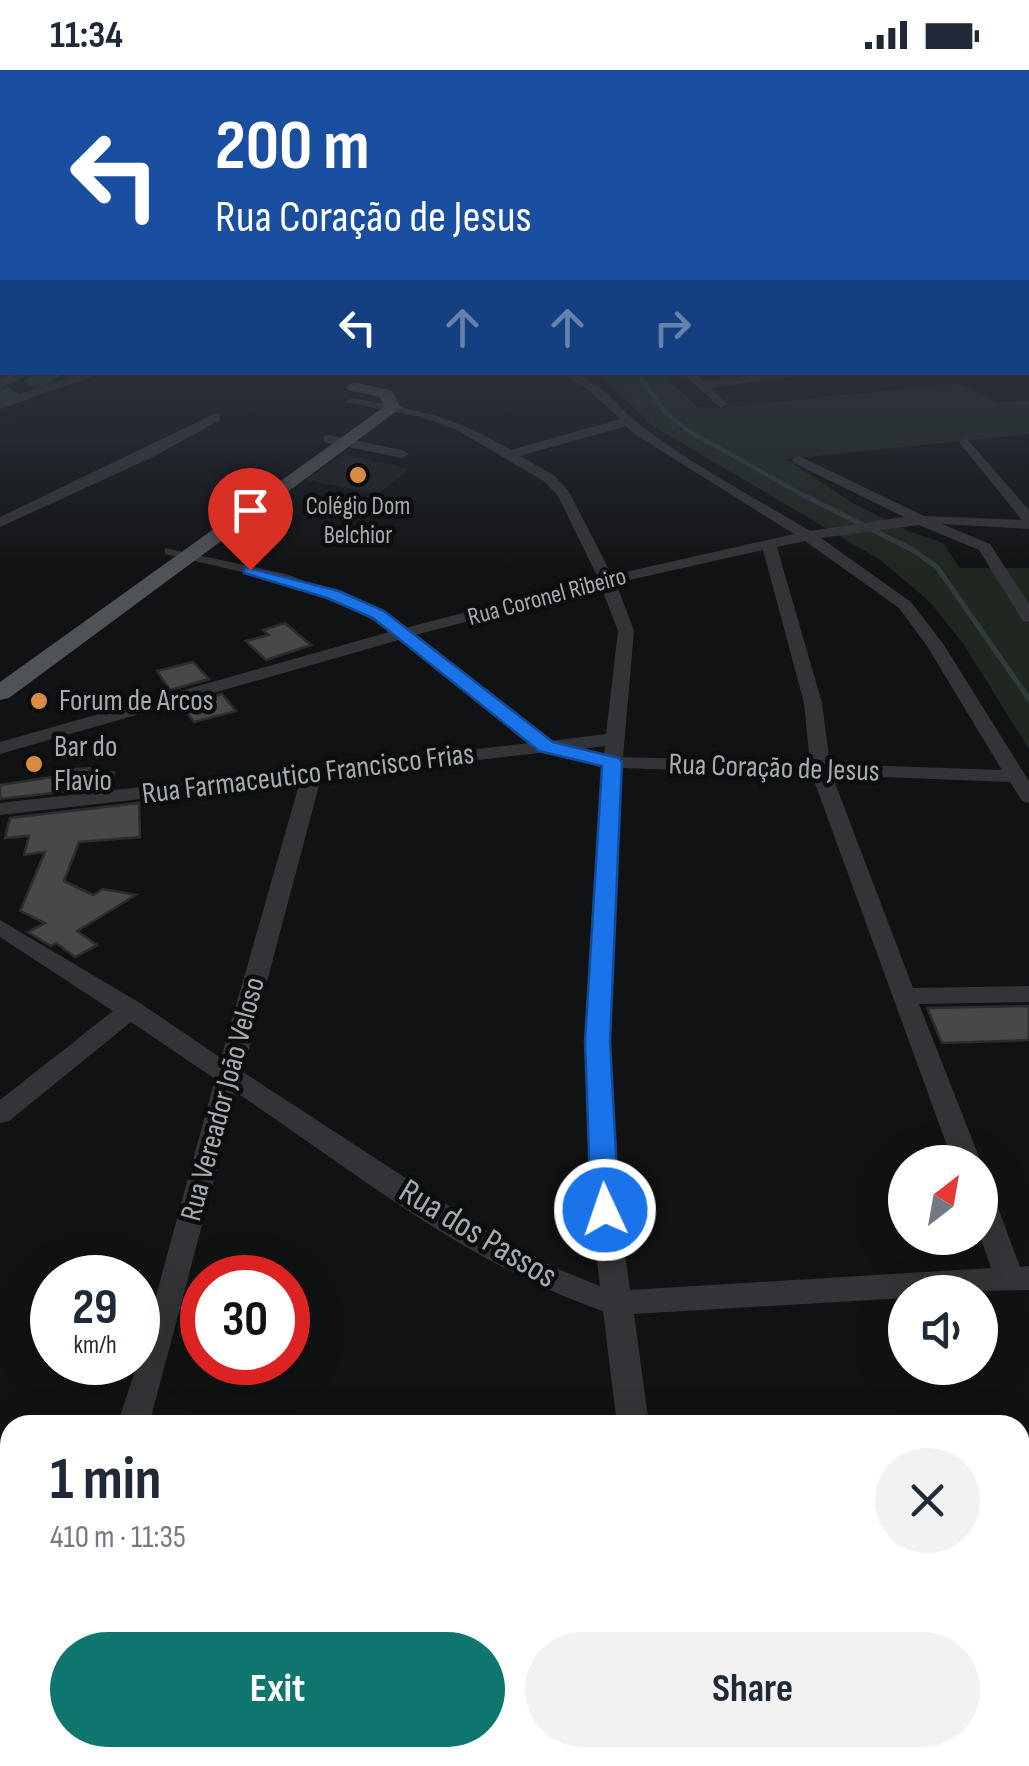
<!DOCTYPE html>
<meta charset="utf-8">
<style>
:root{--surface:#fff;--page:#f2f2f3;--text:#1f2937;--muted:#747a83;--accent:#0f766e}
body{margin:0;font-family:"Sofia Sans Condensed",sans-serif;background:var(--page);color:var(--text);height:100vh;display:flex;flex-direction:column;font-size:38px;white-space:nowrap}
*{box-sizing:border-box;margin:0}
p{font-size:32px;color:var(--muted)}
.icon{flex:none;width:55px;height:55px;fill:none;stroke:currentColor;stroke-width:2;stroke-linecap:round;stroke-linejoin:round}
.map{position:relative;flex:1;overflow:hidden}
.sheet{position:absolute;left:0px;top:1345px;width:1030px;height:352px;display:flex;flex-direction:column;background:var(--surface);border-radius:30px 30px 0 0;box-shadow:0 10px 40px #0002}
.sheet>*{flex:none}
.top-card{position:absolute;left:0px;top:0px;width:1030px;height:305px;box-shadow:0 10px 40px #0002;background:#1a4fa0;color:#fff;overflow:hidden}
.needle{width:65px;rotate:31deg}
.buttons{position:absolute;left:888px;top:1075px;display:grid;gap:20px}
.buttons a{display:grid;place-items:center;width:110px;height:110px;border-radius:50%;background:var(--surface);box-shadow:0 10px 40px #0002;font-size:50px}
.speed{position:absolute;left:30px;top:1185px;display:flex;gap:20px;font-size:50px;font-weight:700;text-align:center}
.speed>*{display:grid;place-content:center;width:130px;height:130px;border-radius:50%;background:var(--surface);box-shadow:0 10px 40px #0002;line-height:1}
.speed small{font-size:25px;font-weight:400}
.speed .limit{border:15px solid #d22;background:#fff;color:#111}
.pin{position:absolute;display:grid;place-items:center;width:85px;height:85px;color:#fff;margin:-102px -42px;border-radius:50% 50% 50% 0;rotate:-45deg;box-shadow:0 0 10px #0007}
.pin .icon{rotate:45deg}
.me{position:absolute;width:110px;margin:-55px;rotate:357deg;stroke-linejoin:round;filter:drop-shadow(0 0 8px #0008)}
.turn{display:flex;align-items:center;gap:35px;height:210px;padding:0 50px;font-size:45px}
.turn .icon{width:130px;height:130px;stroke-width:2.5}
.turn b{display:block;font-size:70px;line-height:85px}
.lanes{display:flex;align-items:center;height:95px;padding:0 50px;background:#0003;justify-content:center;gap:50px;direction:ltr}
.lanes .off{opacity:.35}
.round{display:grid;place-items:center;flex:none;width:105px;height:105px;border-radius:52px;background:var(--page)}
.summary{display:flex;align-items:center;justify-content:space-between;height:170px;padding:0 50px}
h1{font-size:60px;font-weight:700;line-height:75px}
.primary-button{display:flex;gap:20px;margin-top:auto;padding:20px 50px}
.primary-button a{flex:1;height:115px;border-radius:60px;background:var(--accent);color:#fff;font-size:40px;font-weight:700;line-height:115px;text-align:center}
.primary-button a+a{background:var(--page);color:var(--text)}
.status{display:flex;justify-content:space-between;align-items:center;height:70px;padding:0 50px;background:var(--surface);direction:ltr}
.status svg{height:28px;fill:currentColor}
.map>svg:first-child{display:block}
</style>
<div class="status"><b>11:34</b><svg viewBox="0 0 49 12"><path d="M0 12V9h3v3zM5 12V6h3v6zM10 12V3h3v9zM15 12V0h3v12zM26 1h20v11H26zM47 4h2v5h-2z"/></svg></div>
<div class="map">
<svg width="1029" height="1696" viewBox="0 0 1029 1696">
<rect width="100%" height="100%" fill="#111213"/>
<path fill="#1d1e1f" d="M344,384L409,399L379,424L306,410Z"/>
<path fill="#202720" d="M592,303H662L697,337L713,339L959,313L997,332L1029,331V364L786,389L851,432L908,461L943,473L959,498H1029V679L964,575L929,531L880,490L653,356L612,316Z"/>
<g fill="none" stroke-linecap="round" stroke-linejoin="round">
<path stroke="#313b3d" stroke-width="4" d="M637,302L664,341L687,360L808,428"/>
<path stroke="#313b3d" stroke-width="5" d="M803,425L911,479L937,497L1029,629"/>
<path fill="#313b3d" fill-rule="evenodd" d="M37,302H66L44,316H28L25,311Z
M8,317L19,324L0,334V320Z"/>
</g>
<path fill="#46484a" stroke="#2c2c2e" stroke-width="2.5" d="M285,553L311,575L266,590L246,571L269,565L263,560Z
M193,592L209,609L170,620L157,601Z
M222,624L236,641L194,652L182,636Z
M90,698L89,704L114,702L112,716L0,729V715L59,706L60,700Z
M139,733L140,767L79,772L64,811L93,825L103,819L136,825L77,861L97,875L75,887L56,873L51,876L28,862L45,853L20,841L45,782L24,785L29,766L5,768L10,748Z
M1029,936V970L942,973L927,938Z"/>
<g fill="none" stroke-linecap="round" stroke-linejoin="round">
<path fill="#333437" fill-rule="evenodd" d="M0,273H2V280H0Z
M1028,279H1029V286H1028Z
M17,302H33L0,319V310Z
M85,302H104L0,339V331Z
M560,302C597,302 616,337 643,357C693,396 756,428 810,461L904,447L794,393L792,390L799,386L924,446L1022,450L959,372L966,368L1029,440V459L942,454L990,474L1029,534V552L1023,551L979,480L919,455L821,468L911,532L944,575L1029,711V733L1022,731L1010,712L832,705L913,918L1029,916V932L919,934L981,1092H953L812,705L622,698L609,971L619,1141L630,1220L991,1198L980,1166V1116L990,1119L994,1127L1020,1197L1029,1196V1220L905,1222V1228L634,1244L649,1355H617L603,1241C468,1195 354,1101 237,1023L149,1355H117L138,1292L215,1009L131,952L9,1051L0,1053V1030L113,941L0,867V850L140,933L221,988L300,711L0,745V733L530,673L399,570L0,684V672L389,562C333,518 234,501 165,484V478L286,504L384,541L405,558L598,508L558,426L545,412L457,360L425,348L345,332L351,328C419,340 451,345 511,380L620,349L590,321ZM626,356L633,363L794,464L612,505L569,422L555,406L520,386ZM805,471L899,538L927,576L1002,700L830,694L822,633L777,477ZM763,480L804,633L810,693L623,687L634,561L616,513ZM601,517L618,561L606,664L551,671L415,565ZM605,676L604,684L581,679ZM548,682L603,695L585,971L591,1141L600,1216L553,1197L484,1159L243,1002L321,708Z
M681,302H694L704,311L779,302H820L711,318L727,334L721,338Z
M216,343L220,344V350L153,387L0,457V447Z
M329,365L402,380L409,384L402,388L324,372V366Z
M0,1589L10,1593V1634L0,1630Z
M16,1688H54L52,1696H12Z
M92,1688H138L142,1696H95Z
M662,1688H700L702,1696H662Z"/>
<path fill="#4f5256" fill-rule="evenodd" d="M354,312L392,321L401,338L9,628L0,630V612L384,337L380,327L348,320L346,317Z"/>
</g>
<linearGradient id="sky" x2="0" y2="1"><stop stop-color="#090a0a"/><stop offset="0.53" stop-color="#323944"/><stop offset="1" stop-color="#323944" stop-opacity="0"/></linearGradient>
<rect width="1029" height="502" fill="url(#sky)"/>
<path fill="#1a73e8" stroke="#114b97" stroke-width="2.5" d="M244,497L339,521L384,541L553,672L619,688L622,692L610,971L619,1140L615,1148L605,1152L595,1148L591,1140L585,971L602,696L539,681L373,548L327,528L244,503Z"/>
<g fill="#d98b43" stroke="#0c0d0d" stroke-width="4">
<circle cx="358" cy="405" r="10"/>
<circle cx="39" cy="631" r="10"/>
<circle cx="34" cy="694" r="10"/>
</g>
<g text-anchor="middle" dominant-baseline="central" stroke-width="9" stroke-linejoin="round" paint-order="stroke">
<g font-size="25" fill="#a5abb1" stroke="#0c0d0d">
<text x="358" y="436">Colégio Dom<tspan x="358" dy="29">Belchior</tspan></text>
</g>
<g font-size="25" fill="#a5abb1" stroke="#0c0d0d">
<text transform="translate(547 527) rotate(-15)">Rua Coronel Ribeiro</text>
</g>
<g font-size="30" fill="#a5abb1" stroke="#0c0d0d" text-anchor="start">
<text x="59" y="631">Forum de Arcos</text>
<text x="54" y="677">Bar do<tspan x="54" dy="34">Flavio</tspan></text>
</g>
<g font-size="30" fill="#a5abb1" stroke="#0c0d0d">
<text transform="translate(774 698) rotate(2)">Rua Coração de Jesus</text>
<text transform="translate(308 704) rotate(-7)">Rua Farmaceutico Francisco Frias</text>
<text transform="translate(223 1029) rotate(-75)">Rua Vereador João Veloso</text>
</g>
<g font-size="35" fill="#a5abb1" stroke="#0c0d0d">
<text transform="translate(478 1164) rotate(31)">Rua dos Passos</text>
</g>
</g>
</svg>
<div class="buttons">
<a><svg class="needle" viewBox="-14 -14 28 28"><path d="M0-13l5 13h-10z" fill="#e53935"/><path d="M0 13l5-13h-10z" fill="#747a83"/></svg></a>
<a><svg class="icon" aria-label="sound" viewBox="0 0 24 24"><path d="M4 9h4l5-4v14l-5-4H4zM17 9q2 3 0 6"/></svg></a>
</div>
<div class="speed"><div>29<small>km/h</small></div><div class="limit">30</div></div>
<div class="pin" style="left:250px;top:500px;background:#d93025"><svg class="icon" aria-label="arrive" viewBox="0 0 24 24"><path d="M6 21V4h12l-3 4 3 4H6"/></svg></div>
<svg class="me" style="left:605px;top:1140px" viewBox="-20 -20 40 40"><circle r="17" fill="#1a73e8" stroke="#fff" stroke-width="3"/><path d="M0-11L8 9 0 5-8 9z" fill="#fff"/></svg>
<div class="top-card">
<div class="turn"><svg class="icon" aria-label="left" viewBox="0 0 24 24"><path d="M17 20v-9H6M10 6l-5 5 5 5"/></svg><div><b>200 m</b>Rua Coração de Jesus</div></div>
<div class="lanes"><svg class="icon" aria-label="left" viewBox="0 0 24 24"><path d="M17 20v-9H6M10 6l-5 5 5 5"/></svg><svg class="icon off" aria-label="ahead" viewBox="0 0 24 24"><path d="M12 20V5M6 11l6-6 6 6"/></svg><svg class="icon off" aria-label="ahead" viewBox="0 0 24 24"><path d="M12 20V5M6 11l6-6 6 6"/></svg><svg class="icon off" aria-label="right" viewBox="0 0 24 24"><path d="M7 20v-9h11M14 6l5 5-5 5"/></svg></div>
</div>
<section class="sheet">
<div class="summary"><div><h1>1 min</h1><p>410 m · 11:35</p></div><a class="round"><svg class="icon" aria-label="close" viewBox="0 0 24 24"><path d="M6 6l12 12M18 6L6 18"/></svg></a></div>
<div class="primary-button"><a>Exit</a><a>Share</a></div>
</section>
</div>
